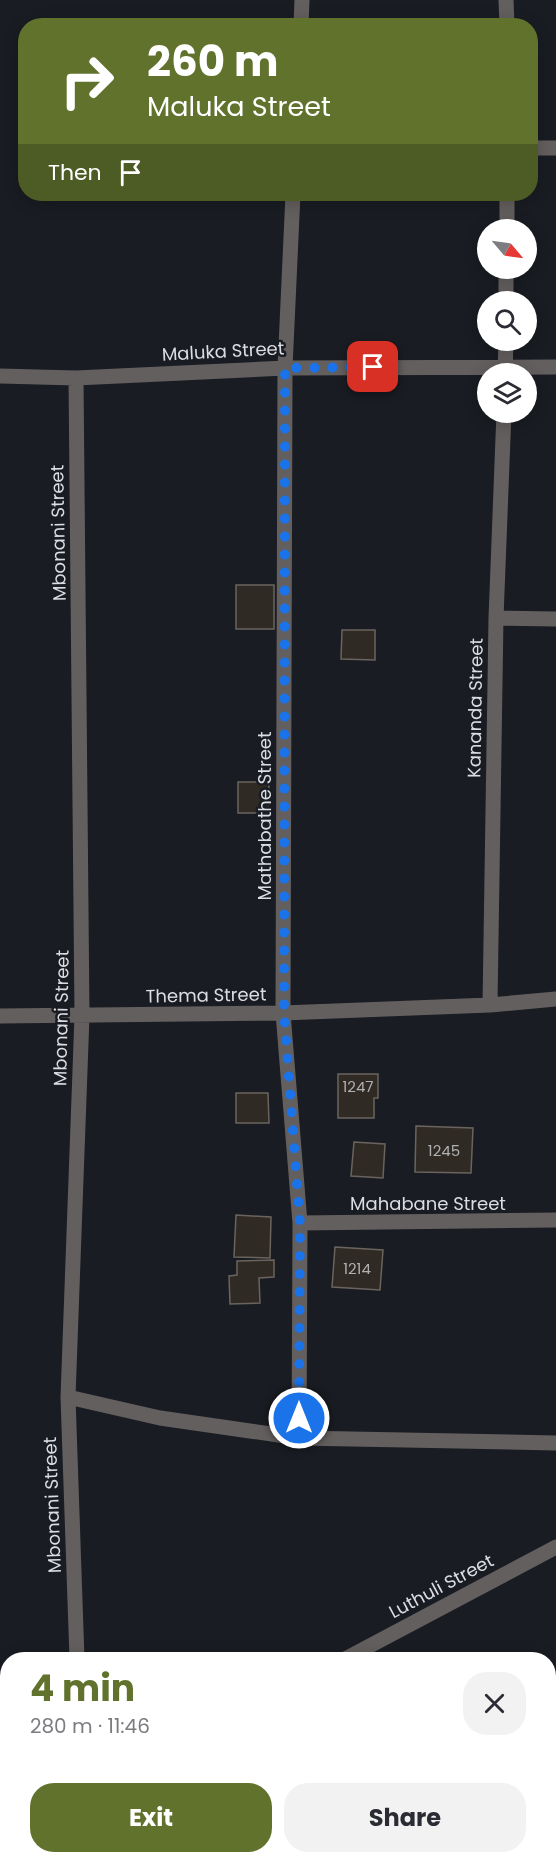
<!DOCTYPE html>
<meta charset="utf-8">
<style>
:root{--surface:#fff;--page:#f2f2f3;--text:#2b2b33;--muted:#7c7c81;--accent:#61722d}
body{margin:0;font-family:Poppins,sans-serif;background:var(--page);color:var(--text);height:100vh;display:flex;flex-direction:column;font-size:22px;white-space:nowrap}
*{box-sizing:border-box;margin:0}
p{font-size:20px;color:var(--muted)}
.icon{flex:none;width:33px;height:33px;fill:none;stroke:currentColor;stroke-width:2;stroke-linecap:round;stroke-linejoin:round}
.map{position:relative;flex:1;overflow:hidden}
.sheet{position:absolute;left:0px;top:1652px;width:556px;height:212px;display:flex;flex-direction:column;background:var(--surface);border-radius:24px 24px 0 0;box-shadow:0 3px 15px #0003}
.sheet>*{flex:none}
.guide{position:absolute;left:18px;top:18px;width:520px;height:183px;border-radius:24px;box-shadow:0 3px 15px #0003;background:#61722d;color:#fff;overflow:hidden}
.needle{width:39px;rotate:119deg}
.fabs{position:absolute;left:477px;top:219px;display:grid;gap:12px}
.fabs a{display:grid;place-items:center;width:60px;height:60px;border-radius:50%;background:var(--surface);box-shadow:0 3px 15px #0003;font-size:30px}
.pin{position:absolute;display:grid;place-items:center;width:51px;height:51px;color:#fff;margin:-26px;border-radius:12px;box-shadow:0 3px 9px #0006}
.me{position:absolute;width:66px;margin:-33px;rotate:0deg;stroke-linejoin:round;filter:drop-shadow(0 0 4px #0008)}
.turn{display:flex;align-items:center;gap:21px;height:126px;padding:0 30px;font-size:27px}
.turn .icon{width:78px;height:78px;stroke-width:2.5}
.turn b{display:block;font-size:42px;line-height:51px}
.then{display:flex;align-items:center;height:57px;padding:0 30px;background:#0003;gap:12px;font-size:22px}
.round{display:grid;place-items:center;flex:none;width:63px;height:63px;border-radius:24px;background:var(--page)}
.overview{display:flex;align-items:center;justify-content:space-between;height:102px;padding:0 30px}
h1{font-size:36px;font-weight:700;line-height:45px;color:var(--accent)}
.button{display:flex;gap:12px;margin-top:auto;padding:12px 30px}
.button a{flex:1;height:69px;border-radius:24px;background:var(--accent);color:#fff;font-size:24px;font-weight:700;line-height:69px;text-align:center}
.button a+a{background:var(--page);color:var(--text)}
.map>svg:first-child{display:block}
</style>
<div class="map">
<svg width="556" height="1862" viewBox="0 0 556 1862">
<rect width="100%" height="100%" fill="#191c22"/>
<path fill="#302a25" stroke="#6b645e" stroke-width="1.5" d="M236,585H274V629H236Z
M342,630H375V660L341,659Z
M238,782H269L268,813H238Z
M338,1074H378V1098H374V1118H338Z
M236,1093H268L269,1123H236Z
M416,1126L473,1128L471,1173L415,1172Z
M354,1142L385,1144L383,1178L351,1176Z
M236,1215L271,1217L270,1258L234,1257Z
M335,1247L383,1250L380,1290L332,1287Z
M274,1260V1277L259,1278L260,1303L230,1304L229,1276L237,1275V1261Z"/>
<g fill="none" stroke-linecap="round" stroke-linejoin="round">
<path stroke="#645f5f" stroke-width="15" d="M506,0L507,26
M301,26L302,0
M531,148H556
M293,194L285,368L283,1013L300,1223L299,1438
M507,230V194
M506,302V268
M505,374L506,340
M0,376L76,378L285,368L556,367
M76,378L82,1016L68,1397L77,1659
M496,618L556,619
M490,1005L496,618L504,412
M0,1016L283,1013L490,1005L556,999
M300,1223L556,1220
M68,1397L160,1418L299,1438L556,1443
M345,1659L556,1547
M0,1780H8"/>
</g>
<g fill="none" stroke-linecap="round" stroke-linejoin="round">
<path stroke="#1a73e8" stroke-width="10" stroke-dasharray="0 18" d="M299,1418L300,1223L284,1013L285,368L373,367"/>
</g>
<g text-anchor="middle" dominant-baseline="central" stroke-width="5" stroke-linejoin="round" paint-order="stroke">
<g font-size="15" fill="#b0b0b3">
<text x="358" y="1086">1247</text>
<text x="444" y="1150">1245</text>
<text x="357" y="1268">1214</text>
</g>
<g font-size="18" fill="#dbdde2" stroke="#191c22">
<text transform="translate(223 351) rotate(-3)">Maluka Street</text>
<text transform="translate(58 533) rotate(-91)">Mbonani Street</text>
<text transform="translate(475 708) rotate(-89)">Kananda Street</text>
<text transform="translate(264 816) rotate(-90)">Mathabathe Street</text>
<text transform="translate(206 995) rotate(-1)">Thema Street</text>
<text transform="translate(61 1018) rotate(-89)">Mbonani Street</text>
<text x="428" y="1203">Mahabane Street</text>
<text transform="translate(52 1505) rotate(-92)">Mbonani Street</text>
<text transform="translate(441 1586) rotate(-28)">Luthuli Street</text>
</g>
</g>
</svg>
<div class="fabs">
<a><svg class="needle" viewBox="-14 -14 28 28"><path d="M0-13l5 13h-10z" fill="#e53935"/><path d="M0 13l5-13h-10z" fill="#7c7c81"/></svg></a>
<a><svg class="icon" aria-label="search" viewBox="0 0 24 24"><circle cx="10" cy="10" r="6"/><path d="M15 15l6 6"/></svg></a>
<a><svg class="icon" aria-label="layers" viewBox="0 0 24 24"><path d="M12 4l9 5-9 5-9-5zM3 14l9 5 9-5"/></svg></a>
</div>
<div class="pin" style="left:373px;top:367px;background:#d93025"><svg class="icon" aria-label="arrive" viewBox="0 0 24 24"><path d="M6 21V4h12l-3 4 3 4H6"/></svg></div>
<svg class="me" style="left:299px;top:1418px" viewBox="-20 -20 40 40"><circle r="17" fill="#1a73e8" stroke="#fff" stroke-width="3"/><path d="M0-11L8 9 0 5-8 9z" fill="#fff"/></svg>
<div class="guide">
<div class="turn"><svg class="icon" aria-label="right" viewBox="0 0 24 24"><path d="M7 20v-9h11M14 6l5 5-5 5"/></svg><div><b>260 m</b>Maluka Street</div></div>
<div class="then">Then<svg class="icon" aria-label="arrive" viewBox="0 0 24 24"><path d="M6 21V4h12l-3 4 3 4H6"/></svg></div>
</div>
<section class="sheet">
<div class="overview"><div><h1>4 min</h1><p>280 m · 11:46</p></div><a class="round"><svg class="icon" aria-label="close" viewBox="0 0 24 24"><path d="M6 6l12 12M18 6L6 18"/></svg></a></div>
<div class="button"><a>Exit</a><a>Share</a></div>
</section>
</div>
